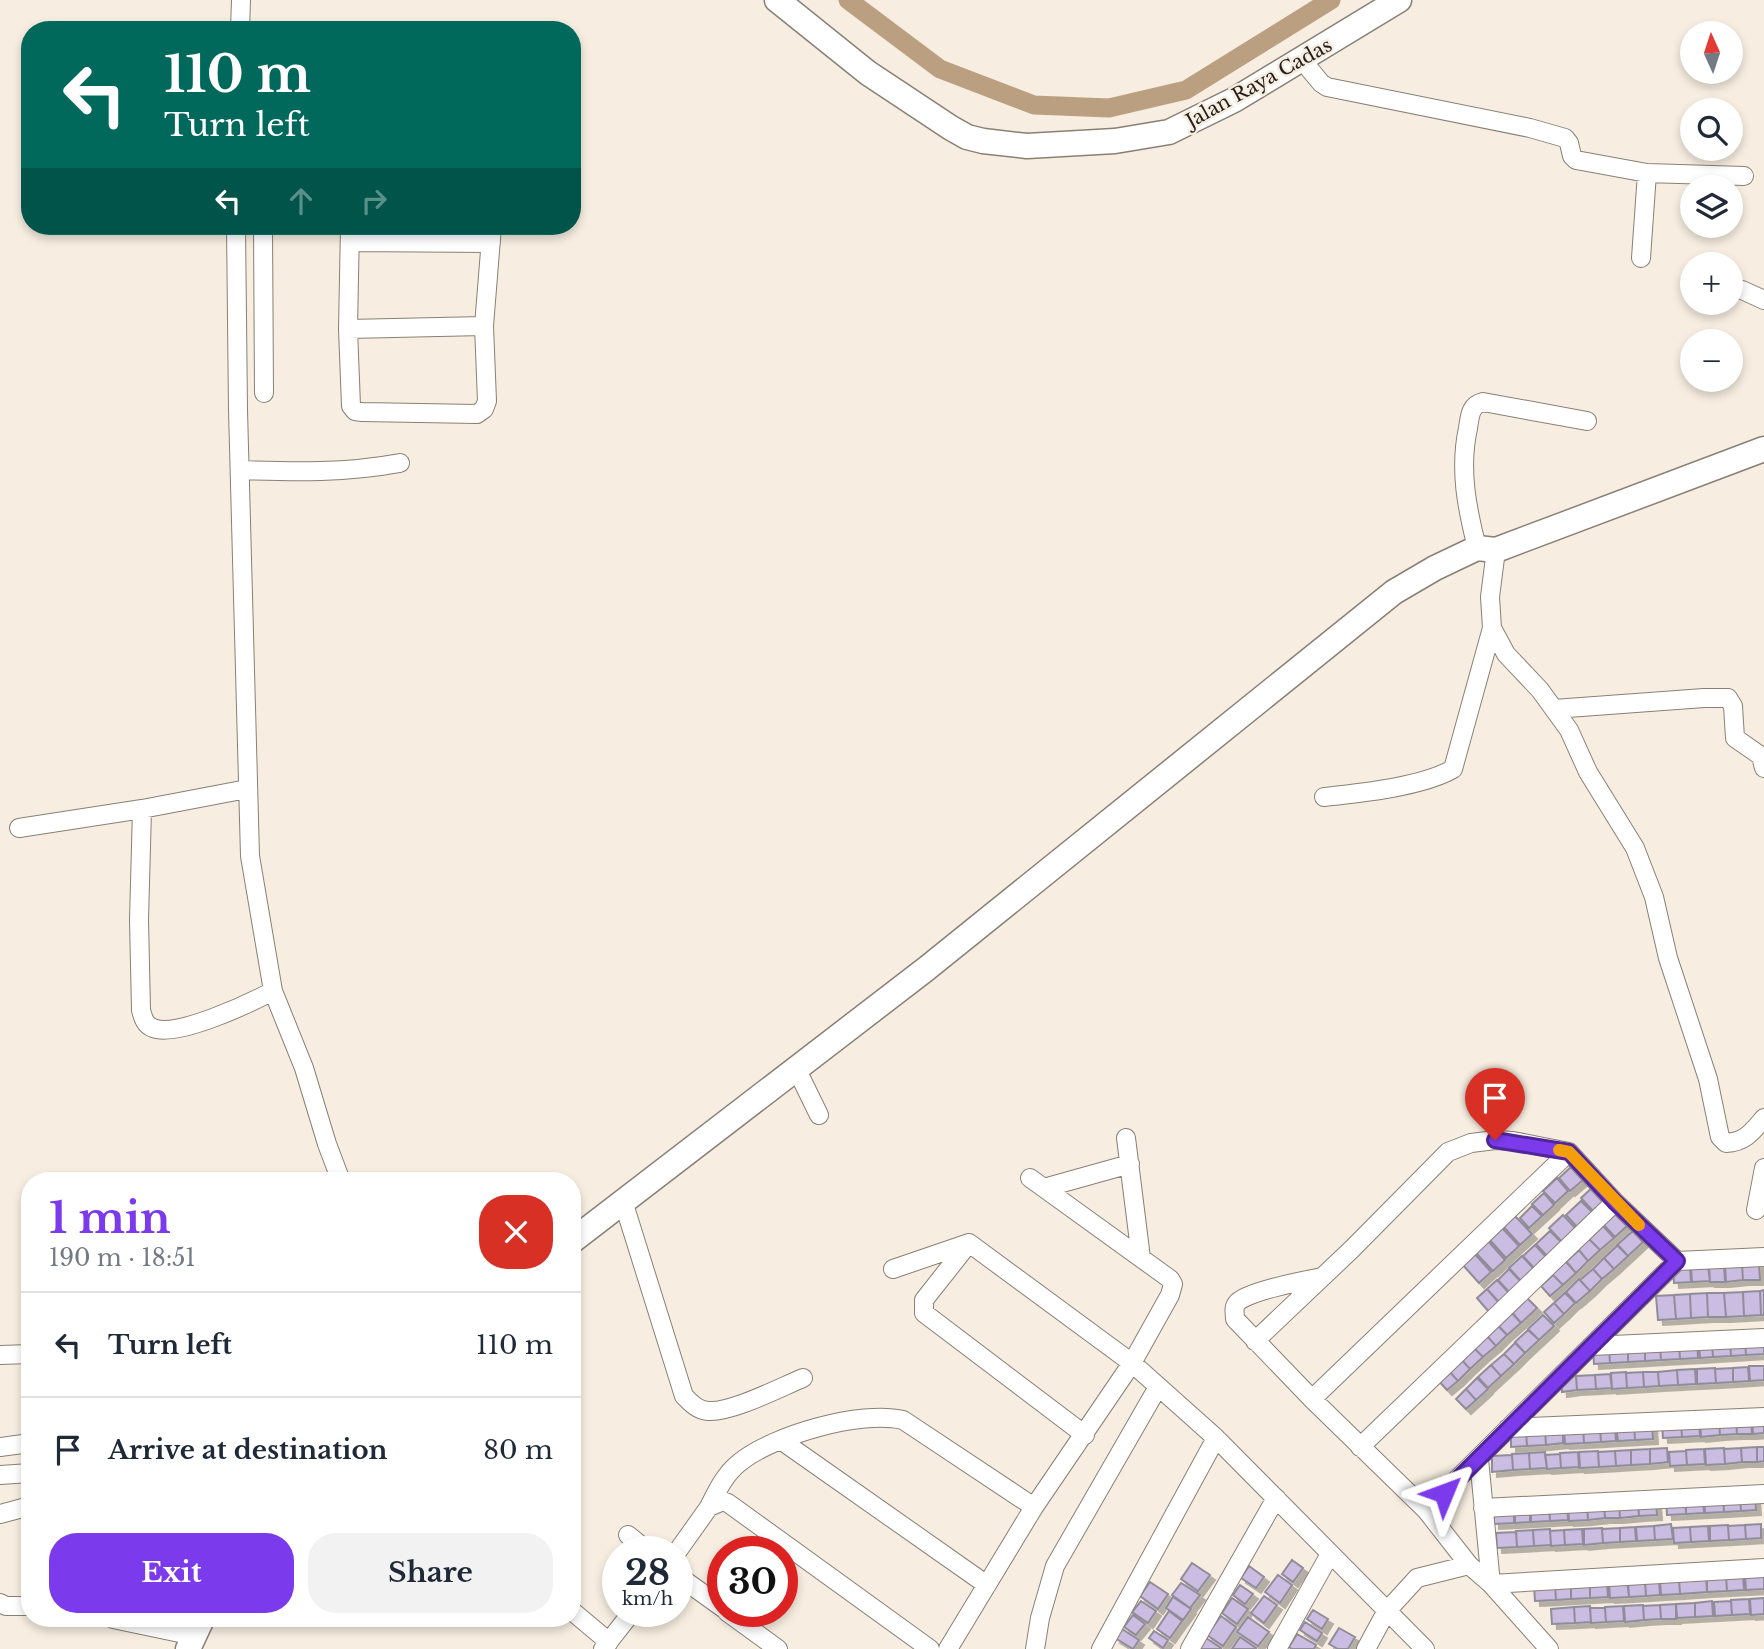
<!DOCTYPE html>
<meta charset="utf-8">
<style>
:root{--surface:#fff;--page:#f2f2f3;--text:#1f2937;--muted:#747a83;--line:#e0e1e3;--accent:#7c3aed}
body{margin:0;font-family:"Libre Baskerville",serif;background:var(--page);color:var(--text);height:100vh;display:flex;flex-direction:column;font-size:26px;white-space:nowrap}
*{box-sizing:border-box;margin:0}
p{font-size:23px;color:var(--muted)}
.icon{flex:none;width:38px;height:38px;fill:none;stroke:currentColor;stroke-width:2;stroke-linecap:round;stroke-linejoin:round}
.map{position:relative;flex:1;overflow:hidden}
.sheet{position:absolute;left:21px;top:1172px;width:560px;height:455px;display:flex;flex-direction:column;background:var(--surface);border-radius:28px;box-shadow:0 4px 10px #0003}
.sheet>*{flex:none}
.guide{position:absolute;left:21px;top:21px;width:560px;height:214px;border-radius:28px;box-shadow:0 4px 10px #0003;background:#00695c;color:#fff;overflow:hidden}
.needle{width:46px;rotate:357deg}
.tools{position:absolute;left:1680px;top:21px;display:grid;gap:14px}
.tools a{display:grid;place-items:center;width:63px;height:63px;border-radius:50%;background:var(--surface);box-shadow:0 4px 10px #0003;font-size:35px}
.speed{position:absolute;left:602px;top:1536px;display:flex;gap:14px;font-size:35px;font-weight:700;text-align:center}
.speed>*{display:grid;place-content:center;width:91px;height:91px;border-radius:50%;background:var(--surface);box-shadow:0 4px 10px #0003;line-height:1}
.speed small{font-size:18px;font-weight:400}
.speed .limit{border:10px solid #d22;background:#fff;color:#111}
.pin{position:absolute;display:grid;place-items:center;width:60px;height:60px;color:#fff;margin:-72px -30px;border-radius:50% 50% 50% 0;rotate:-45deg;box-shadow:0 0 7px #0007}
.pin .icon{rotate:45deg}
.me{position:absolute;width:77px;margin:-38px;rotate:46deg;stroke-linejoin:round;filter:drop-shadow(0 0 5px #0008)}
.turn{display:flex;align-items:center;gap:24px;height:147px;padding:0 28px;font-size:32px}
.turn .icon{width:91px;height:91px;stroke-width:2.5}
.turn b{display:block;font-size:49px;line-height:60px}
.lanes{display:flex;align-items:center;height:66px;padding:0 28px;background:#0003;justify-content:center;gap:35px;direction:ltr}
.lanes .off{opacity:.35}
.round{display:grid;place-items:center;flex:none;width:74px;height:74px;border-radius:28px;background:var(--page)}
.overview{display:flex;align-items:center;justify-content:space-between;height:119px;padding:0 28px}
h1{font-size:42px;font-weight:700;line-height:52px;color:var(--accent)}
.primary-button{display:flex;gap:14px;margin-top:auto;padding:14px 28px}
.primary-button a{flex:1;height:80px;border-radius:28px;background:var(--accent);color:#fff;font-size:28px;font-weight:700;line-height:80px;text-align:center}
.primary-button a+a{background:var(--page);color:var(--text)}
ul{padding:0;list-style:none}
li{display:flex;align-items:center;gap:21px;height:105px;padding:0 28px;border-top:2px solid var(--line)}
li div{flex:1}
li b{display:block;font-size:26px}
li em{font-style:normal}
.map>svg:first-child{display:block}
</style>
<div class="map">
<svg width="1764" height="1649" viewBox="0 0 1764 1649">
<defs>
<filter id="shadow"><feDropShadow dx="5" dy="5" stdDeviation="0" flood-color="#0004"/></filter>
</defs>
<rect width="100%" height="100%" fill="#f7ede0"/>
<g fill="none" stroke-linecap="round" stroke-linejoin="round">
<path stroke="#baa080" stroke-width="19" d="M848,0L940,69L1034,105L1109,108L1186,90L1331,0"/>
</g>
<path fill="#cbbce2" stroke="#918c99" stroke-width="2" filter="url(#shadow)" d="M1571,1167L1583,1180L1570,1191L1559,1178Z
M1557,1178L1568,1191L1555,1203L1543,1191Z
M1595,1185L1608,1199L1594,1212L1581,1198Z
M1544,1193L1554,1205L1543,1215L1532,1204Z
M1581,1201L1595,1215L1579,1229L1566,1215Z
M1532,1206L1542,1216L1529,1228L1520,1218Z
M1615,1213L1627,1226L1615,1237L1603,1224Z
M1563,1215L1576,1229L1562,1242L1549,1228Z
M1515,1216L1532,1234L1520,1245L1503,1226Z
M1603,1226L1614,1238L1600,1250L1589,1239Z
M1502,1228L1519,1246L1506,1258L1489,1239Z
M1550,1231L1563,1244L1548,1257L1536,1244Z
M1633,1231L1643,1242L1628,1256L1617,1245Z
M1589,1239L1600,1250L1588,1261L1578,1249Z
M1488,1241L1505,1260L1493,1271L1475,1252Z
M1535,1245L1547,1258L1535,1269L1523,1256Z
M1618,1245L1628,1256L1614,1269L1604,1258Z
M1579,1250L1588,1261L1576,1273L1566,1262Z
M1474,1253L1491,1272L1479,1283L1462,1264Z
M1522,1256L1534,1269L1521,1281L1509,1268Z
M1604,1258L1614,1269L1602,1279L1593,1269Z
M1566,1261L1576,1273L1563,1285L1552,1274Z
M1759,1263L1760,1280H1743L1742,1264Z
M1742,1264L1743,1280L1726,1282L1725,1265Z
M1724,1265L1725,1282H1710L1709,1266Z
M1708,1266L1710,1281L1692,1282L1691,1267Z
M1690,1268L1691,1282L1674,1283L1673,1269Z
M1509,1269L1522,1283L1510,1293L1498,1280Z
M1593,1269L1602,1279L1590,1291L1580,1280Z
M1553,1275L1563,1285L1550,1296L1541,1286Z
M1579,1279L1590,1291L1576,1303L1566,1292Z
M1497,1280L1509,1293L1499,1302L1487,1289Z
M1487,1289L1499,1303L1489,1312L1477,1298Z
M1764,1290V1315H1761L1760,1291Z
M1760,1291L1761,1315L1744,1316L1743,1292Z
M1743,1292L1744,1316L1726,1317L1724,1293Z
M1565,1293L1575,1303L1564,1314L1554,1303Z
M1707,1293L1708,1317L1691,1318L1690,1294Z
M1707,1293H1724L1726,1317H1708Z
M1690,1294L1691,1318L1676,1319L1674,1295Z
M1674,1295L1676,1319L1658,1320L1656,1296Z
M1526,1297L1537,1308L1521,1323L1511,1311Z
M1554,1303L1564,1314L1554,1323L1544,1312Z
M1511,1312L1521,1323L1507,1335L1497,1324Z
M1543,1315L1554,1326L1539,1340L1528,1329Z
M1497,1325L1507,1335L1496,1346L1486,1335Z
M1528,1330L1539,1340L1525,1353L1515,1342Z
M1486,1335L1496,1346L1483,1357L1473,1347Z
M1764,1340V1354L1746,1355L1745,1341Z
M1745,1341L1746,1355L1731,1356L1730,1342Z
M1712,1342L1713,1357L1700,1358L1699,1343Z
M1730,1342L1731,1356L1713,1357L1712,1343Z
M1515,1343L1525,1353L1514,1364L1504,1354Z
M1697,1343L1698,1358L1680,1359L1679,1344Z
M1679,1345L1680,1359L1661,1360L1660,1346Z
M1472,1346L1483,1357L1470,1369L1460,1358Z
M1660,1346L1661,1360L1645,1361V1347Z
M1628,1347V1362L1610,1363L1609,1348Z
M1645,1347V1361L1628,1362V1348Z
M1609,1348L1610,1363L1594,1364L1593,1349Z
M1504,1354L1514,1364L1501,1376L1491,1365Z
M1460,1358L1470,1369L1458,1381L1448,1370Z
M1491,1365L1501,1376L1488,1388L1478,1377Z
M1749,1366H1764V1380L1750,1381Z
M1748,1367L1749,1381L1733,1382V1368Z
M1715,1368L1716,1383L1697,1384V1369Z
M1733,1368V1382L1716,1383L1715,1369Z
M1695,1369L1696,1384L1678,1385L1677,1370Z
M1448,1370L1458,1381L1447,1390L1437,1379Z
M1677,1370L1678,1385L1659,1386L1658,1372Z
M1626,1372L1627,1388L1612,1389L1611,1373Z
M1643,1372H1658L1659,1386L1644,1387Z
M1643,1372L1644,1387L1627,1388L1626,1373Z
M1610,1374L1612,1388L1596,1389L1595,1375Z
M1595,1375L1596,1389L1577,1390L1576,1376Z
M1576,1376L1577,1390L1562,1392L1561,1377Z
M1477,1378L1488,1389L1476,1400L1466,1389Z
M1466,1389L1476,1400L1466,1409L1456,1399Z
M1764,1418V1433L1753,1434L1752,1419Z
M1751,1419L1752,1434H1737L1736,1420Z
M1719,1420L1720,1435L1701,1437L1700,1421Z
M1736,1420L1737,1434L1720,1435L1719,1421Z
M1699,1421L1700,1436L1682,1437L1681,1422Z
M1681,1423L1682,1437L1663,1438L1662,1424Z
M1652,1424L1653,1439L1635,1440L1634,1425Z
M1634,1425L1635,1440L1618,1441L1616,1426Z
M1615,1426L1616,1441L1601,1442L1600,1428Z
M1583,1428L1584,1443L1565,1444L1564,1429Z
M1583,1428H1600L1601,1442L1584,1443Z
M1563,1429V1443L1546,1445L1545,1430Z
M1526,1430L1527,1446L1511,1447V1431Z
M1545,1430L1546,1445L1527,1446L1526,1431Z
M1757,1447V1462H1742L1741,1448Z
M1757,1447H1764V1461L1757,1462Z
M1667,1448L1668,1462L1650,1464V1449Z
M1724,1448L1725,1464L1706,1465L1705,1449Z
M1741,1448L1742,1462L1725,1464L1724,1449Z
M1650,1449V1464L1631,1465V1450Z
M1704,1449L1705,1464L1687,1465L1686,1450Z
M1631,1450V1465L1616,1466L1615,1451Z
M1598,1451L1599,1467L1580,1468L1579,1452Z
M1615,1451L1616,1466L1599,1467L1598,1452Z
M1686,1451L1687,1465L1670,1466L1669,1452Z
M1545,1452L1547,1468L1530,1469L1529,1453Z
M1578,1452L1579,1467L1561,1468L1560,1453Z
M1529,1453L1530,1469L1513,1470L1512,1454Z
M1560,1454L1561,1468L1547,1469L1545,1455Z
M1512,1455L1513,1470L1492,1472V1456Z
M1740,1496H1755L1756,1510L1741,1511Z
M1740,1496L1741,1511L1724,1512L1723,1498Z
M1723,1497L1724,1512L1705,1513L1704,1498Z
M1703,1498L1704,1513L1686,1514V1500Z
M1685,1499L1686,1514L1667,1515L1666,1500Z
M1656,1501L1657,1515L1639,1516L1638,1502Z
M1638,1502L1639,1516L1620,1518L1619,1503Z
M1619,1503L1620,1518H1605L1604,1504Z
M1587,1504L1588,1520L1569,1521L1568,1505Z
M1604,1504L1605,1518L1588,1520L1587,1505Z
M1567,1505L1568,1520L1550,1521L1549,1506Z
M1549,1507L1550,1521L1531,1522V1509Z
M1514,1508V1523L1494,1524V1509Z
M1530,1509V1522L1515,1523V1511Z
M1671,1524L1673,1539L1655,1540L1654,1526Z
M1761,1524V1538L1746,1539L1745,1525Z
M1728,1525L1729,1540L1710,1541V1526Z
M1745,1525L1746,1539L1729,1540L1728,1526Z
M1654,1526L1655,1540L1637,1541L1636,1527Z
M1708,1526L1709,1541L1691,1542L1690,1527Z
M1635,1527L1636,1541L1620,1542V1528Z
M1690,1527L1691,1542L1674,1543L1673,1528Z
M1602,1528L1603,1543L1584,1545V1529Z
M1620,1528V1542L1603,1543L1602,1529Z
M1550,1529L1551,1545L1534,1546L1533,1530Z
M1582,1529L1583,1544L1565,1545L1564,1530Z
M1533,1530L1534,1546L1517,1547L1516,1531Z
M1564,1530L1565,1545L1551,1546L1550,1531Z
M1516,1532L1517,1547L1497,1548L1496,1533Z
M1292,1560L1303,1568L1293,1582L1282,1574Z
M1192,1563L1210,1575L1198,1591L1181,1579Z
M1249,1566L1264,1577L1256,1588L1241,1578Z
M1764,1574V1589L1746,1590L1745,1575Z
M1278,1575L1292,1585L1280,1603L1265,1592Z
M1743,1575L1744,1590L1727,1591L1726,1576Z
M1726,1576L1727,1591L1707,1592V1577Z
M1706,1577L1707,1592L1680,1594L1679,1579Z
M1679,1579L1680,1594L1661,1595L1660,1580Z
M1659,1580L1660,1595L1646,1596L1645,1581Z
M1627,1581L1629,1597L1610,1598L1609,1582Z
M1645,1581L1646,1596L1629,1597L1628,1582Z
M1150,1582L1168,1594L1158,1609L1140,1596Z
M1607,1582L1608,1597L1590,1598V1583Z
M1181,1583L1200,1595L1190,1608L1172,1595Z
M1571,1584V1599L1556,1600L1555,1585Z
M1590,1584V1598L1571,1599V1585Z
M1240,1585L1253,1594L1245,1604L1233,1595Z
M1555,1585L1556,1600L1535,1601L1534,1586Z
M1264,1596L1277,1605L1264,1623L1251,1613Z
M1173,1597L1191,1609L1183,1620L1166,1608Z
M1232,1598L1248,1609L1237,1624L1222,1613Z
M1764,1598V1614L1751,1615L1750,1599Z
M1749,1599L1750,1614L1732,1615L1731,1600Z
M1141,1601L1156,1611L1148,1623L1132,1612Z
M1712,1601L1713,1616L1695,1617V1603Z
M1731,1601L1732,1615L1715,1616L1714,1602Z
M1695,1603V1617L1677,1618L1676,1604Z
M1676,1604V1619H1661L1660,1605Z
M1643,1605L1644,1620L1625,1622L1624,1606Z
M1660,1605L1661,1619L1644,1620L1643,1606Z
M1590,1606L1591,1622L1575,1623L1574,1607Z
M1623,1606L1624,1621L1606,1622L1605,1607Z
M1574,1607L1575,1623L1552,1624L1551,1609Z
M1590,1608H1605L1606,1622L1591,1623Z
M1313,1610L1328,1619L1322,1629L1307,1619Z
M1169,1611L1182,1621L1170,1638L1157,1629Z
M1133,1615L1145,1624L1136,1635L1124,1627Z
M1221,1616L1236,1627L1223,1646L1207,1635Z
M1248,1617L1269,1632L1258,1646L1237,1632Z
M1305,1622L1322,1633L1317,1641L1300,1630Z
M1339,1628L1355,1637L1348,1649H1338L1329,1644Z
M1122,1629L1139,1640L1133,1649L1115,1638Z
M1154,1631L1168,1640L1163,1648L1149,1638Z
M1297,1634L1316,1645L1314,1649H1292L1289,1647Z
M1240,1637L1256,1648V1649H1232Z
M1206,1638L1221,1648V1649H1198Z"/>
<g fill="none" stroke-linecap="round" stroke-linejoin="round">
<g stroke="#898075" stroke-width="20">
<path id="street" d="M240,30L241,0
M1302,60L1321,83L1327,87L1530,128L1565,138L1569,143L1572,156L1576,160L1647,173L1641,258
M1647,173L1744,176
M236,226L238,410L250,856L273,991L304,1068L327,1144L341,1181
M263,226L264,393
M350,226L348,329L351,406L355,411L362,412L477,414L484,409L487,401L484,326L492,226
M350,242L491,243
M1742,290L1764,300
M348,329L484,326
M241,470C296,472 346,473 400,463
M1477,548C1467,508 1459,470 1468,428C1470,416 1470,405 1483,402L1587,421
M1496,550L1490,597L1492,628L1506,654L1540,690L1569,730L1588,772L1635,848L1654,897L1668,958L1708,1079L1720,1137L1726,1143C1745,1142 1752,1132 1764,1118
M1554,709L1704,698H1728L1733,706L1735,738L1761,756L1764,768
M1324,797C1361,793 1421,787 1453,769L1492,628
M142,809L139,920L141,1010C143,1018 145,1025 153,1028C177,1038 250,1003 273,991
M19,828L142,809L247,789
M796,1068L819,1115
M1126,1138L1141,1258
M1044,1188L1130,1164
M623,1201L684,1396C691,1403 697,1410 708,1411C731,1413 781,1387 803,1378
M1756,1210L1764,1168
M969,1243L1132,1363L1170,1295L1173,1284L1170,1279L1030,1178
M969,1243L924,1300V1313L1085,1435
M893,1269L969,1243
M1322,1277C1307,1280 1244,1292 1237,1303C1233,1307 1235,1314 1235,1319L1312,1399L1426,1510L1469,1565L1491,1584L1549,1649
M1255,1341L1352,1249L1448,1152L1471,1143L1495,1140L1513,1141L1569,1152L1615,1202L1677,1261L1764,1257
M1591,1346L1764,1338
M0,1355L30,1354
M1312,1399L1569,1152
M1508,1428L1764,1417
M782,1441L987,1585
M0,1447L30,1443
M1360,1447L1615,1202
M1479,1459L1491,1584L1764,1568
M0,1475L30,1473
M709,1507C717,1491 725,1474 739,1463C773,1435 861,1410 903,1420L1034,1507
M1483,1508L1764,1494
M1426,1510L1677,1261
M0,1514L30,1506
M628,1535L649,1552
M677,1552L709,1507L723,1501L728,1503L930,1649
M677,1575L723,1608
M0,1603L6,1606H30
M572,1611L609,1642
M727,1612L778,1649
M113,1619L194,1636
M603,1649L632,1612
M948,1649L1034,1507L1132,1363L1216,1438L1425,1649
M1035,1649L1040,1618L1055,1566L1158,1387
M1101,1649L1216,1438
M1190,1649L1276,1498
M1277,1649L1330,1554
M1366,1649L1386,1612L1417,1578L1469,1565"/>
</g>
<g stroke="#898075" stroke-width="27">
<path id="secondary" d="M777,0L868,73L951,128L967,137L983,141L1027,146L1115,141L1169,132L1234,100L1399,0
M572,1241L926,969L1394,592L1435,568L1477,548L1496,550L1764,449
M188,1649L202,1619"/>
</g>
<use href="#street" stroke="#fff" stroke-width="18"/>
<use href="#secondary" stroke="#fff" stroke-width="24"/>
</g>
<g fill="none" stroke-linecap="round" stroke-linejoin="round">
<g stroke="#51269a" stroke-width="18">
<path id="route" d="M1444,1493L1677,1261L1615,1202L1569,1152L1495,1140"/>
</g>
<use href="#route" stroke="#7c3aed" stroke-width="12"/>
<path stroke="#f59e0b" stroke-width="12" d="M1559,1150L1569,1152L1639,1225"/>
</g>
<g text-anchor="middle" dominant-baseline="central" stroke-width="5" stroke-linejoin="round" paint-order="stroke">
<g font-size="19" fill="#221e1a" stroke="#f7ede0">
<text transform="translate(1259 83) rotate(-29)">Jalan Raya Cadas</text>
</g>
</g>
</svg>
<div class="tools">
<a><svg class="needle" viewBox="-14 -14 28 28"><path d="M0-13l5 13h-10z" fill="#e53935"/><path d="M0 13l5-13h-10z" fill="#747a83"/></svg></a>
<a><svg class="icon" aria-label="search" viewBox="0 0 24 24"><circle cx="10" cy="10" r="6"/><path d="M15 15l6 6"/></svg></a>
<a><svg class="icon" aria-label="layers" viewBox="0 0 24 24"><path d="M12 4l9 5-9 5-9-5zM3 14l9 5 9-5"/></svg></a>
<a>+</a>
<a>−</a>
</div>
<div class="speed"><div>28<small>km/h</small></div><div class="limit">30</div></div>
<div class="pin" style="left:1495px;top:1140px;background:#d93025"><svg class="icon" aria-label="arrive" viewBox="0 0 24 24"><path d="M6 21V4h12l-3 4 3 4H6"/></svg></div>
<svg class="me" style="left:1444px;top:1493px" viewBox="-20 -20 40 40"><path d="M0-17L14 15 0 8-14 15z" fill="#7c3aed" stroke="#fff" stroke-width="4"/></svg>
<div class="guide">
<div class="turn"><svg class="icon" aria-label="left" viewBox="0 0 24 24"><path d="M17 20v-9H6M10 6l-5 5 5 5"/></svg><div><b>110 m</b>Turn left</div></div>
<div class="lanes"><svg class="icon" aria-label="left" viewBox="0 0 24 24"><path d="M17 20v-9H6M10 6l-5 5 5 5"/></svg><svg class="icon off" aria-label="ahead" viewBox="0 0 24 24"><path d="M12 20V5M6 11l6-6 6 6"/></svg><svg class="icon off" aria-label="right" viewBox="0 0 24 24"><path d="M7 20v-9h11M14 6l5 5-5 5"/></svg></div>
</div>
<section class="sheet">
<div class="overview"><div><h1>1 min</h1><p>190 m · 18:51</p></div><a class="round" style="background:#d93025;color:#fff"><svg class="icon" aria-label="close" viewBox="0 0 24 24"><path d="M6 6l12 12M18 6L6 18"/></svg></a></div>
<ul>
<li><svg class="icon" aria-label="left" viewBox="0 0 24 24"><path d="M17 20v-9H6M10 6l-5 5 5 5"/></svg><div><b>Turn left</b></div><em>110 m</em></li>
<li><svg class="icon" aria-label="arrive" viewBox="0 0 24 24"><path d="M6 21V4h12l-3 4 3 4H6"/></svg><div><b>Arrive at destination</b></div><em>80 m</em></li>
</ul>
<div class="primary-button"><a>Exit</a><a>Share</a></div>
</section>
</div>
